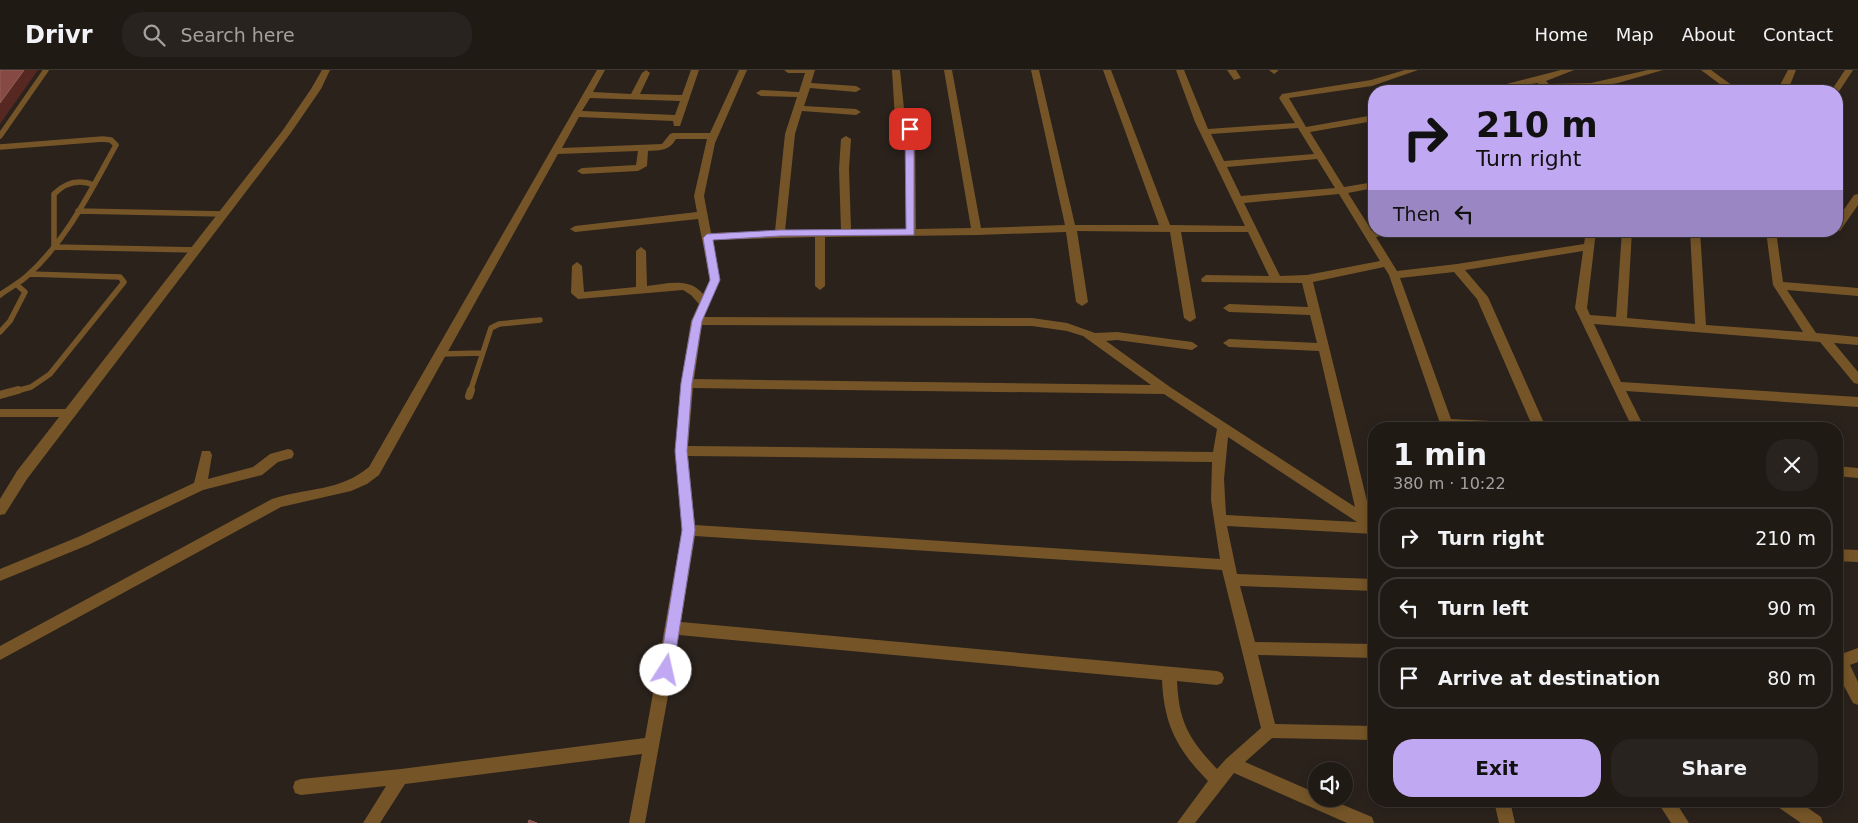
<!DOCTYPE html>
<meta charset="utf-8">
<style>
:root{--surface:#201a15;--page:#28231e;--text:#f1f3f6;--muted:#a2a1a0;--line:#3d3834;--accent:#c1a8f3}
body{margin:0;font-family:"DejaVu Sans",sans-serif;background:var(--page);color:var(--text);height:100vh;display:flex;flex-direction:column;font-size:19px;white-space:nowrap}
*{box-sizing:border-box;margin:0}
p{font-size:16px;color:var(--muted)}
.icon{flex:none;width:28px;height:28px;fill:none;stroke:currentColor;stroke-width:2;stroke-linecap:round;stroke-linejoin:round}
.map{position:relative;flex:1;overflow:hidden}
.drawer{position:absolute;left:1368px;top:352px;width:475px;height:385px;display:flex;flex-direction:column;background:var(--surface);border-radius:20px;box-shadow:0 2px 12px #0003,0 0 0 1px var(--line)}
.drawer>*{flex:none}
.guide{position:absolute;left:1368px;top:15px;width:475px;height:152px;border-radius:20px;box-shadow:0 2px 12px #0003,0 0 0 1px var(--line);background:#c1a8f3;color:#111;overflow:hidden}
.buttons{position:absolute;left:1308px;top:692px;display:grid;gap:10px}
.buttons a{display:grid;place-items:center;width:45px;height:45px;border-radius:50%;background:var(--surface);box-shadow:0 2px 12px #0003,0 0 0 1px var(--line);font-size:25px}
.pin{position:absolute;display:grid;place-items:center;width:42px;height:42px;color:#fff;margin:-21px;border-radius:10px;box-shadow:0 2px 8px #0006}
.me{position:absolute;width:55px;margin:-28px;rotate:10deg;stroke-linejoin:round;filter:drop-shadow(0 0 4px #0008)}
.turn{display:flex;align-items:center;gap:18px;height:105px;padding:0 25px;font-size:22px}
.turn .icon{width:65px;height:65px;stroke-width:2.5}
.turn b{display:block;font-size:35px;line-height:42px}
.then{display:flex;align-items:center;height:48px;padding:0 25px;background:#0003;gap:10px;font-size:19px}
.round{display:grid;place-items:center;flex:none;width:52px;height:52px;border-radius:20px;background:var(--page)}
.headline{display:flex;align-items:center;justify-content:space-between;height:85px;padding:0 25px}
h1{font-size:30px;font-weight:700;line-height:38px}
.button{display:flex;gap:10px;margin-top:auto;padding:10px 25px}
.button a{flex:1;height:58px;border-radius:20px;background:var(--accent);color:#111;font-size:20px;font-weight:700;line-height:58px;text-align:center}
.button a+a{background:var(--page);color:var(--text)}
ul{padding:0;list-style:none}
li{display:flex;align-items:center;gap:15px;height:62px;margin:0 10px 8px;padding:0 15px;border:2px solid var(--line);border-radius:20px}
li div{flex:1}
li b{display:block;font-size:19px}
li em{font-style:normal}
header{display:flex;align-items:center;gap:30px;box-sizing:border-box;height:70px;padding:0 25px;background:var(--surface);border-bottom:1px solid var(--line)}
header strong{font-size:24px}
nav{display:flex;gap:28px;margin-inline-start:auto;font-size:18px}
.search{width:350px;height:45px;background:var(--page);display:flex;align-items:center;gap:12px;box-sizing:border-box;padding:0 18px;border-radius:20px;color:var(--muted);font-size:19px}
.map>svg:first-child{display:block}
</style>
<header>
<strong>Drivr</strong>
<div class="search"><svg class="icon" aria-label="search" viewBox="0 0 24 24"><circle cx="10" cy="10" r="6"/><path d="M15 15l6 6"/></svg>Search here</div>
<nav><a>Home</a><a>Map</a><a>About</a><a>Contact</a></nav>
</header>
<div class="map">
<svg width="1858" height="753" viewBox="0 0 1858 753">
<rect width="100%" height="100%" fill="#2b221c"/>
<g fill="none" stroke-linecap="round" stroke-linejoin="round">
<path stroke="#755528" stroke-width="5.5" d="M0,66L46,0
M0,77L103,69L111,70L116,75C91,120 67,170 28,205C20,213 9,218 0,225
M94,115C79,109 65,113 54,124V177L197,180
M78,141L224,144
M0,262L10,251L25,222L17,215
M441,284L482,283
M13,322L31,317L50,304L124,212L120,207L30,204
M470,322L491,258L499,254L540,250"/>
<path stroke="#755528" stroke-width="8" d="M0,325L18,320
M469,326L471,320
M0,343H72"/>
<path fill="#755528" fill-rule="evenodd" d="M322,0H330L321,19L290,64L27,409L5,444L0,445V429L17,401L283,60L311,19Z
M597,0H605L593,22L631,24L642,3L646,0L650,3L640,24L682,25L691,0H699L680,56H674L673,51L579,47L562,78L662,74L670,64L673,63H710L739,0H747L715,73L704,126L711,163L775,161L785,64L797,27L761,26L756,23L761,20L799,22L805,3H788L784,0H815L811,13L856,16L861,19L856,22L810,18L804,36L856,39L861,42L856,45L802,41L795,64L785,161L841,160L839,99L841,69L846,66L851,69L849,99L851,159H906L905,59V55L895,49L892,0H900L905,48L912,52L915,59L916,159L971,158L944,0H952L981,158L1065,155L1031,0H1039L1075,155H1159L1103,0H1111L1170,155L1245,156L1195,52L1176,0H1184L1208,59L1295,53L1279,28L1282,24L1371,10L1405,0H1418L1372,16L1289,28L1306,57L1374,45V51L1310,62L1344,117L1374,112V118L1348,123L1372,161H1396L1395,163L1376,167L1397,201L1457,194L1584,174L1586,161H1596L1587,238L1590,245L1616,247L1622,161H1632L1627,248L1695,254L1690,161H1700L1706,255L1803,262L1773,215L1766,161H1776L1783,212L1858,218V226L1787,220L1816,263L1858,267V275L1834,273L1858,302V314L1854,313L1820,272L1594,254L1621,312L1858,327V337L1626,321L1645,359H1442L1389,205L1384,197L1313,212L1371,447L1374,449V464L1227,456L1237,504L1374,509V521L1240,516L1255,572L1374,574V588L1258,585L1275,654L1374,656V670L1272,668L1245,692L1316,723V729H1329L1372,747L1374,753H1347L1234,703L1195,753H1177L1208,711C1177,679 1164,655 1162,610L679,565L645,753H629L642,684L405,714L380,753H363L386,716L301,725L295,723L293,717L295,711L301,709L401,699L645,668L682,460L675,381L681,313L691,251L699,234L691,225L683,220L578,229L571,223L572,196L577,192L582,196L584,222L636,217V181L641,177L646,181L647,216C667,214 689,207 703,224L710,210L698,149L575,162L570,159L575,156L697,142L694,126L707,69H676C669,81 661,80 648,81L647,96L638,101L582,104L577,101L582,98L636,95L638,81L558,84L379,405L367,414L351,421L281,437L0,590V576L272,429C308,417 339,422 369,397ZM590,28L680,31L675,45L582,41ZM1298,58L1314,84L1224,91L1211,64ZM1317,89L1335,118L1241,126L1227,97ZM1339,124L1380,191L1307,205L1280,206L1244,133ZM1077,161L1170,162L1184,248L1190,252L1196,248L1181,162H1248L1269,206L1206,205L1201,209L1202,212L1302,213L1308,237L1229,234L1223,238L1229,242L1310,245L1317,273L1229,269L1223,273L1229,277L1319,281L1355,437L1170,317L1106,271L1117,270L1192,280L1198,276L1192,272L1117,262L1095,263L1067,253L1032,248L704,247L720,210L713,170L815,167V216L820,220L825,216V167L977,165L1066,162L1076,232L1082,236L1088,232ZM1583,181L1575,238L1630,353H1544L1488,227L1465,200ZM1454,202L1477,229L1531,353L1451,349L1400,208ZM702,255L1032,256L1067,261L1083,266L1151,315L694,309ZM693,318L1164,324L1217,359L1213,382L688,376ZM1228,367L1357,452L1226,445L1224,409ZM688,386L1212,392L1211,430L1220,489L695,455ZM695,466L1222,500L1261,658L1226,689L1217,699C1189,669 1179,653 1177,611L1217,615L1222,613L1224,608L1222,603L1217,601L681,552Z
M1227,0H1236L1241,8L1234,10Z
M1269,0H1278V1L1274,4Z
M1561,0H1574L1546,11L1549,14L1591,13L1648,0H1663L1618,13L1578,20H1550L1537,13L1496,21H1479Z
M1701,0H1711L1740,21H1729Z
M1788,0H1796L1790,15L1794,21H1785L1780,15Z
M1845,0H1853L1838,23L1831,21Z
M1836,80L1841,82V86L1836,87Z
M1858,124V135L1840,161H1832H1836V151L1854,125Z
M288,379L292,380L294,384L292,388L278,392L262,405L203,420L88,475L0,511V499L78,467L194,413L202,381H210L212,385L208,409L253,397L270,384Z
M1836,396L1858,398V408L1836,406Z
M1836,479L1858,480V492L1836,491Z
M1858,578V592L1850,595L1858,612V635L1853,633L1836,601V586Z
M1494,731H1510L1515,753H1499Z
M1657,731H1675L1689,753H1671Z
M1776,731H1798L1821,747L1823,753H1801L1778,737Z"/>
</g>
<path fill="#572721" d="M24,0H38L0,54V33Z"/>
<path fill="#874943" stroke="#96615b" d="M0,0H24L0,33Z
M529,750L537,753H528Z"/>
<path fill="#c1a8f3" stroke="#7d6d9e" d="M910,56L914,59V165L780,166L713,170L720,210L702,251L692,313L687,381L695,460L673,600L671,604L666,606L661,604L659,600L682,460L675,381L681,313L692,251L710,210L703,168L707,164L780,160L906,159L905,59Z"/>
</svg>
<div class="buttons">
<a><svg class="icon" aria-label="sound" viewBox="0 0 24 24"><path d="M4 9h4l5-4v14l-5-4H4zM17 9q2 3 0 6"/></svg></a>
</div>
<div class="pin" style="left:910px;top:59px;background:#d93025"><svg class="icon" aria-label="arrive" viewBox="0 0 24 24"><path d="M6 21V4h12l-3 4 3 4H6"/></svg></div>
<svg class="me" style="left:666px;top:600px" viewBox="-20 -20 40 40"><circle r="19" fill="#fff"/><path d="M0-13L10 11 0 6-10 11z" fill="#c1a8f3"/></svg>
<div class="guide">
<div class="turn"><svg class="icon" aria-label="right" viewBox="0 0 24 24"><path d="M7 20v-9h11M14 6l5 5-5 5"/></svg><div><b>210 m</b>Turn right</div></div>
<div class="then">Then<svg class="icon" aria-label="left" viewBox="0 0 24 24"><path d="M17 20v-9H6M10 6l-5 5 5 5"/></svg></div>
</div>
<section class="drawer">
<div class="headline"><div><h1>1 min</h1><p>380 m · 10:22</p></div><a class="round"><svg class="icon" aria-label="close" viewBox="0 0 24 24"><path d="M6 6l12 12M18 6L6 18"/></svg></a></div>
<ul>
<li><svg class="icon" aria-label="right" viewBox="0 0 24 24"><path d="M7 20v-9h11M14 6l5 5-5 5"/></svg><div><b>Turn right</b></div><em>210 m</em></li>
<li><svg class="icon" aria-label="left" viewBox="0 0 24 24"><path d="M17 20v-9H6M10 6l-5 5 5 5"/></svg><div><b>Turn left</b></div><em>90 m</em></li>
<li><svg class="icon" aria-label="arrive" viewBox="0 0 24 24"><path d="M6 21V4h12l-3 4 3 4H6"/></svg><div><b>Arrive at destination</b></div><em>80 m</em></li>
</ul>
<div class="button"><a>Exit</a><a>Share</a></div>
</section>
</div>
